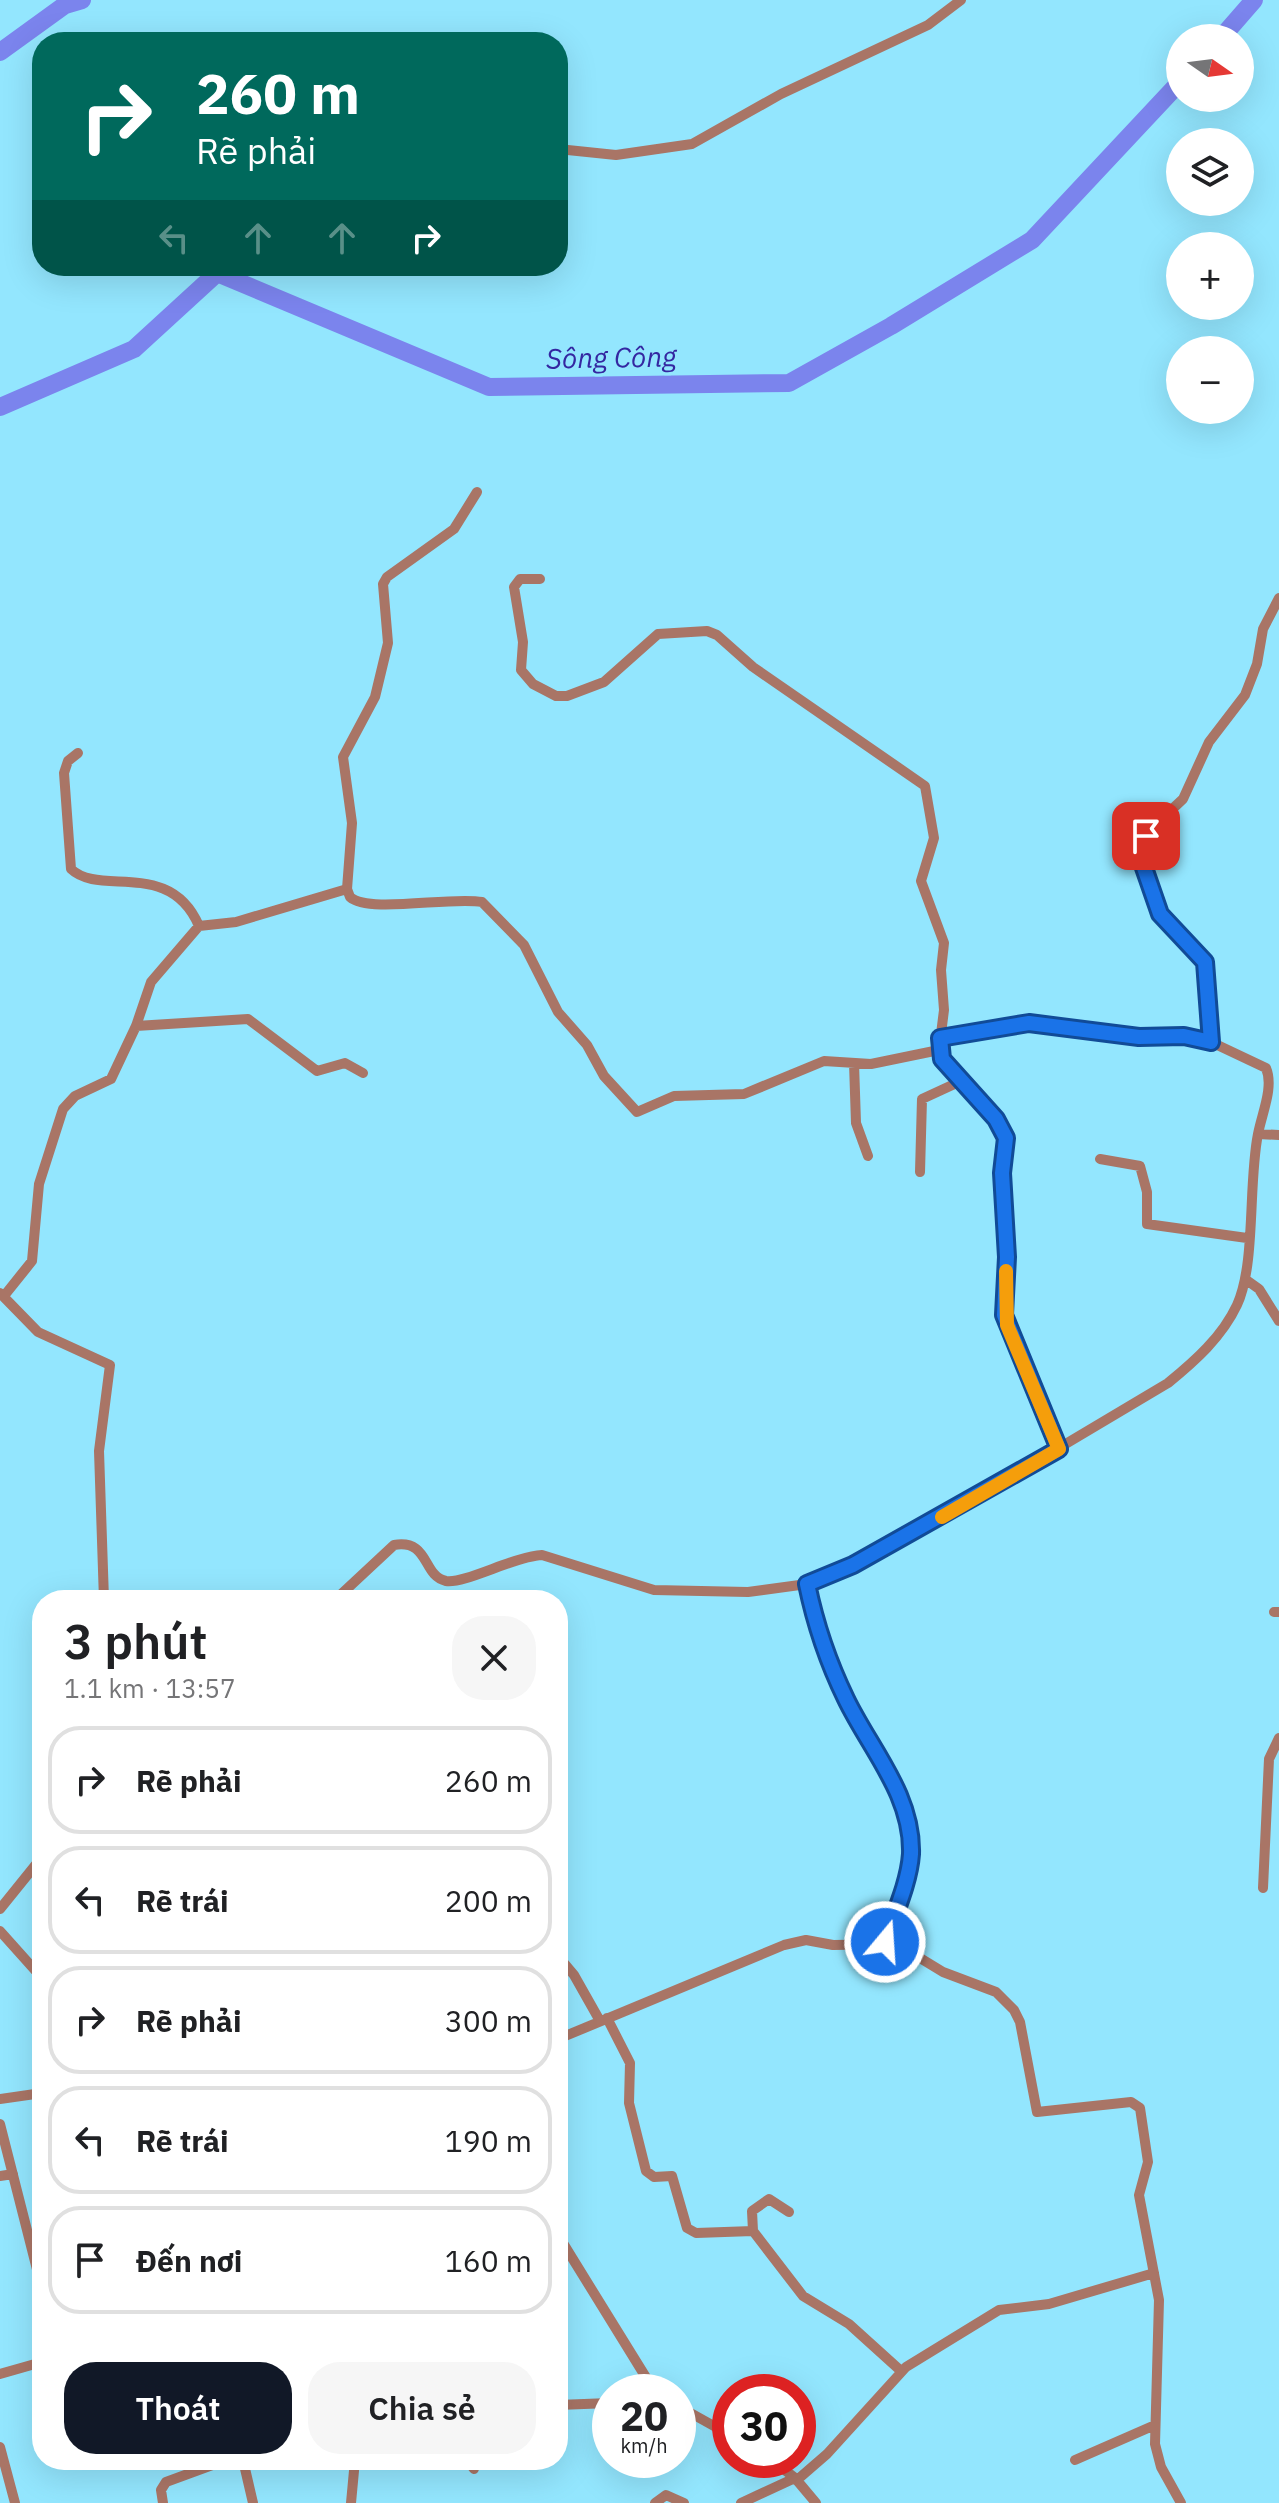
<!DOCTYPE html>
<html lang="vi">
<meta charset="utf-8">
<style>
:root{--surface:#fff;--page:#f6f6f6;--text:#202124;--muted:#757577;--line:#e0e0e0;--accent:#111827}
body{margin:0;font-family:"IBM Plex Sans",sans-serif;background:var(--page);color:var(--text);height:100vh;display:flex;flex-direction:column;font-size:30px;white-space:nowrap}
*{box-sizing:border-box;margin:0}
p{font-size:26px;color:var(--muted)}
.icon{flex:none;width:44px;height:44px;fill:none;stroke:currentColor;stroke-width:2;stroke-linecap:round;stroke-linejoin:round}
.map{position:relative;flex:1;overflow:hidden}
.drawer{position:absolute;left:32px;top:1590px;width:536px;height:880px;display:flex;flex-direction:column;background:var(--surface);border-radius:32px;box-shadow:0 8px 32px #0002}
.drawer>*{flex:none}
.guide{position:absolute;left:32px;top:32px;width:536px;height:244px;border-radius:32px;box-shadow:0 8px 32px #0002;background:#00695c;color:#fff;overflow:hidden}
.needle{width:52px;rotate:104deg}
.controls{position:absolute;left:1166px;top:24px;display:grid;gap:16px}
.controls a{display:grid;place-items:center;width:88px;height:88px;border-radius:50%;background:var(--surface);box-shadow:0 8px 32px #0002;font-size:40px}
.speed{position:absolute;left:592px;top:2374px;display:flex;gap:16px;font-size:40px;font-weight:700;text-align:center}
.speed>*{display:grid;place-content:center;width:104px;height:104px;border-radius:50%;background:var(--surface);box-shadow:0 8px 32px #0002;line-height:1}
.speed small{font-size:20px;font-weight:400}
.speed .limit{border:12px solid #d22;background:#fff;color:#111}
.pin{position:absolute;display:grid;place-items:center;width:68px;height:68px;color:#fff;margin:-34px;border-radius:16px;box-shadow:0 4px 12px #0006}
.me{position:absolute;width:88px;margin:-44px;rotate:18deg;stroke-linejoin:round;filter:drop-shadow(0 0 6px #0008)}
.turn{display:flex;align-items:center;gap:28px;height:168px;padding:0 32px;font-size:36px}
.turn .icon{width:104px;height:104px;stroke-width:2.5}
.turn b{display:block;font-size:56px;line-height:68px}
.lanes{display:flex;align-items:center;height:76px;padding:0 32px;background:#0003;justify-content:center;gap:40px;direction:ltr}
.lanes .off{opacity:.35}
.round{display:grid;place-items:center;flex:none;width:84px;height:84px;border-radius:32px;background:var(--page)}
.summary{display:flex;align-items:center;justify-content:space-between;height:136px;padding:0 32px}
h1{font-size:48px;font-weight:600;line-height:60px}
.action{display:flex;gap:16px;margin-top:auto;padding:16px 32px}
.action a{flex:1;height:92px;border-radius:32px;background:var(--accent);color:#fff;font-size:32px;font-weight:600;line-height:92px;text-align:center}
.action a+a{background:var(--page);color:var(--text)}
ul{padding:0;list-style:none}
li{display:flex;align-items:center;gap:24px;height:108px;margin:0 16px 12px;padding:0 16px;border:4px solid var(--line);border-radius:32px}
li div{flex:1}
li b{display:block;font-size:30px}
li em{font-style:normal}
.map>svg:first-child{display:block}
</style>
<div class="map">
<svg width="1279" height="2503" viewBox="0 0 1279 2503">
<rect width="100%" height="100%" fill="#93e6fe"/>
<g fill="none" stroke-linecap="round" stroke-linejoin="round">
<path stroke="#7b84ed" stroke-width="18" d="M1221,38L1254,0
M0,52L65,5L82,0
M0,407L134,349L217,273L489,387L789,383L891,326L1032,240L1180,82"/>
<path stroke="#a97566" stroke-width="10" d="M558,149L616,155L692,144L781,94L928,25L961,0
M477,492L454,529L387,577L383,584L388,643L375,697L343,757L352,823L347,889L350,897C369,914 451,896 482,902L524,945L558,1012L587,1045L604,1076L637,1112L674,1096L744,1094L824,1061L871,1064L939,1050
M540,579H520L514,587L523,642L521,670L533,684L556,696H567L604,682L658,634L707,631L717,635L753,667L925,786L934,838L921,881L944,943L941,970L944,1010L939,1050L947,1067L996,1119L1006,1138L1002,1173L1007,1257L1004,1315L1059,1449
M78,753L68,761L64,773L71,869C100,897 170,858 199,926
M136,1026L248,1019L317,1071L345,1063L363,1073
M1211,1042L1205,962L1160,914L1142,855L1150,830L1183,799L1209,742L1245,695L1257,664L1263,629L1279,598
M854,1063L856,1123L868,1156
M1258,1134L1279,1135
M1100,1159L1140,1166L1147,1192V1224L1247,1238
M920,1172L922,1099L961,1081
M1245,1279L1259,1289L1279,1321
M0,1293L38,1332L110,1365L99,1451L104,1600
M4,1296L32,1261L39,1184L63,1109L75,1096L111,1079L136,1026L151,982L199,926L236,922L347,889
M807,1584C815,1623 828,1662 846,1699C870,1749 913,1795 911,1854C909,1883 894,1915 885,1942
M335,1600L394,1545C430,1539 422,1576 446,1581C465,1584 515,1556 542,1555L654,1590L748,1592L807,1584L853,1565L958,1508L1168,1383C1195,1361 1222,1337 1237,1305C1256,1264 1248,1183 1258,1134C1262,1113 1274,1087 1266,1068L1211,1042L1184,1036L1139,1037L1019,1023L940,1038
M1274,1612H1279
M1263,1888L1269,1759L1279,1738
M0,1909L42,1857
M0,1931L42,1978
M558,1956L574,1975L600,2021
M607,2018L630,2063L629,2103L646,2171L654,2177L672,2176L687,2228L696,2233L753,2231L752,2211L769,2199L789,2212
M558,2039L784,1945L806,1940L833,1945L897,1944L943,1972L996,1992L1014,2010L1020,2022L1037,2112L1131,2102L1140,2108L1148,2162L1139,2195L1159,2300L1155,2444L1161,2467L1181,2503
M0,2099L42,2093
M0,2124L42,2289
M0,2176L13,2174
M753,2231L803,2296L849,2324L901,2371
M558,2235L655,2392
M0,2374L42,2362
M558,2405L610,2403
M678,2406L730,2435
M0,2447L15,2503
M243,2460L253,2503
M467,2460L474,2469
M772,2460L795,2478L816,2503
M1075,2460L1155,2425
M797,2480L827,2454L906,2367L999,2310L1049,2304L1154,2273
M163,2503L161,2490L166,2482L226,2460
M351,2503L355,2460
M655,2503L666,2495L684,2503
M741,2503L795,2478"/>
</g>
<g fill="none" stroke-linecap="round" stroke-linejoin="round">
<g stroke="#114b97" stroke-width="20">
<path id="route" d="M885,1942C894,1915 909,1883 911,1854C913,1795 870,1749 846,1699C828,1662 815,1623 807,1584L853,1565L1059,1449L1004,1315L1007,1257L1002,1173L1006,1138L996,1119L942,1059L940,1038L1029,1023L1139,1037L1184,1036L1211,1042L1205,962L1160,914L1142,862L1146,836"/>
</g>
<use href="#route" stroke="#1a73e8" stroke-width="14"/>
<path stroke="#f59e0b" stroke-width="14" d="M942,1517L1059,1449L1007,1325L1006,1271"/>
</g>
<g text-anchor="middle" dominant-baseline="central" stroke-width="6" stroke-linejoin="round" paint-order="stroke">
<g font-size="28" font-style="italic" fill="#3427a1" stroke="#93e6fe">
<text transform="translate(611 357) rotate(-1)">Sông Công</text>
</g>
</g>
</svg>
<div class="controls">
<a><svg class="needle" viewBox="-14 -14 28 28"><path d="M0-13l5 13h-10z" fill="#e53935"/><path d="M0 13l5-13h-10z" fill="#757577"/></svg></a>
<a><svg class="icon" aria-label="layers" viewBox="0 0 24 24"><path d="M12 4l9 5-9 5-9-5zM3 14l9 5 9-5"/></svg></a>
<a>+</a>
<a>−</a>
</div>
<div class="speed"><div>20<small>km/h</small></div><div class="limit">30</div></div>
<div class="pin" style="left:1146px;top:836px;background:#d93025"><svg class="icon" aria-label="arrive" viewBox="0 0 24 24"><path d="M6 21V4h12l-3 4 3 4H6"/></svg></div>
<svg class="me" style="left:885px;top:1942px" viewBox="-20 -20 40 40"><circle r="17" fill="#1a73e8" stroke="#fff" stroke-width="3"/><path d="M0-11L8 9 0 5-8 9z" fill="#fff"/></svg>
<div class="guide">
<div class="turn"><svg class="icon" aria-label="right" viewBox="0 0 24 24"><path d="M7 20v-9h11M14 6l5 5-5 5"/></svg><div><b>260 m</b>Rẽ phải</div></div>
<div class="lanes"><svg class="icon off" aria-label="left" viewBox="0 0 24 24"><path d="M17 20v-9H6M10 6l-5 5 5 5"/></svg><svg class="icon off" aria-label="ahead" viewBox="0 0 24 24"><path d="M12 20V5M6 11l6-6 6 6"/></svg><svg class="icon off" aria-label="ahead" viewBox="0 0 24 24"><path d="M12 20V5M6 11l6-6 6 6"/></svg><svg class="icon" aria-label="right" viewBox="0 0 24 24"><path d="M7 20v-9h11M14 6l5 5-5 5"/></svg></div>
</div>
<section class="drawer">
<div class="summary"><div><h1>3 phút</h1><p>1.1 km · 13:57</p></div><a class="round"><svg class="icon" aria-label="close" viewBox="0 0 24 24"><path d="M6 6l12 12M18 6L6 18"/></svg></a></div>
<ul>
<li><svg class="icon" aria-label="right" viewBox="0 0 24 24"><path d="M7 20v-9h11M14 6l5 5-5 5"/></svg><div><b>Rẽ phải</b></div><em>260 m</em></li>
<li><svg class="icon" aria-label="left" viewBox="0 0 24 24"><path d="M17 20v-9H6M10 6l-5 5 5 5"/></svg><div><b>Rẽ trái</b></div><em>200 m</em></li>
<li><svg class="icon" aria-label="right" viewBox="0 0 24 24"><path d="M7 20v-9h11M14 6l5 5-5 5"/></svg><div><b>Rẽ phải</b></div><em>300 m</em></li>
<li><svg class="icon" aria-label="left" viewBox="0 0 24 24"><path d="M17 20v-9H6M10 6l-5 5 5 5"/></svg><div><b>Rẽ trái</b></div><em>190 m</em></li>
<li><svg class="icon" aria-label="arrive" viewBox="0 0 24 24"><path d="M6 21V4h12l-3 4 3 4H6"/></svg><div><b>Đến nơi</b></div><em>160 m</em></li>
</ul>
<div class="action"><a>Thoát</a><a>Chia sẻ</a></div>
</section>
</div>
